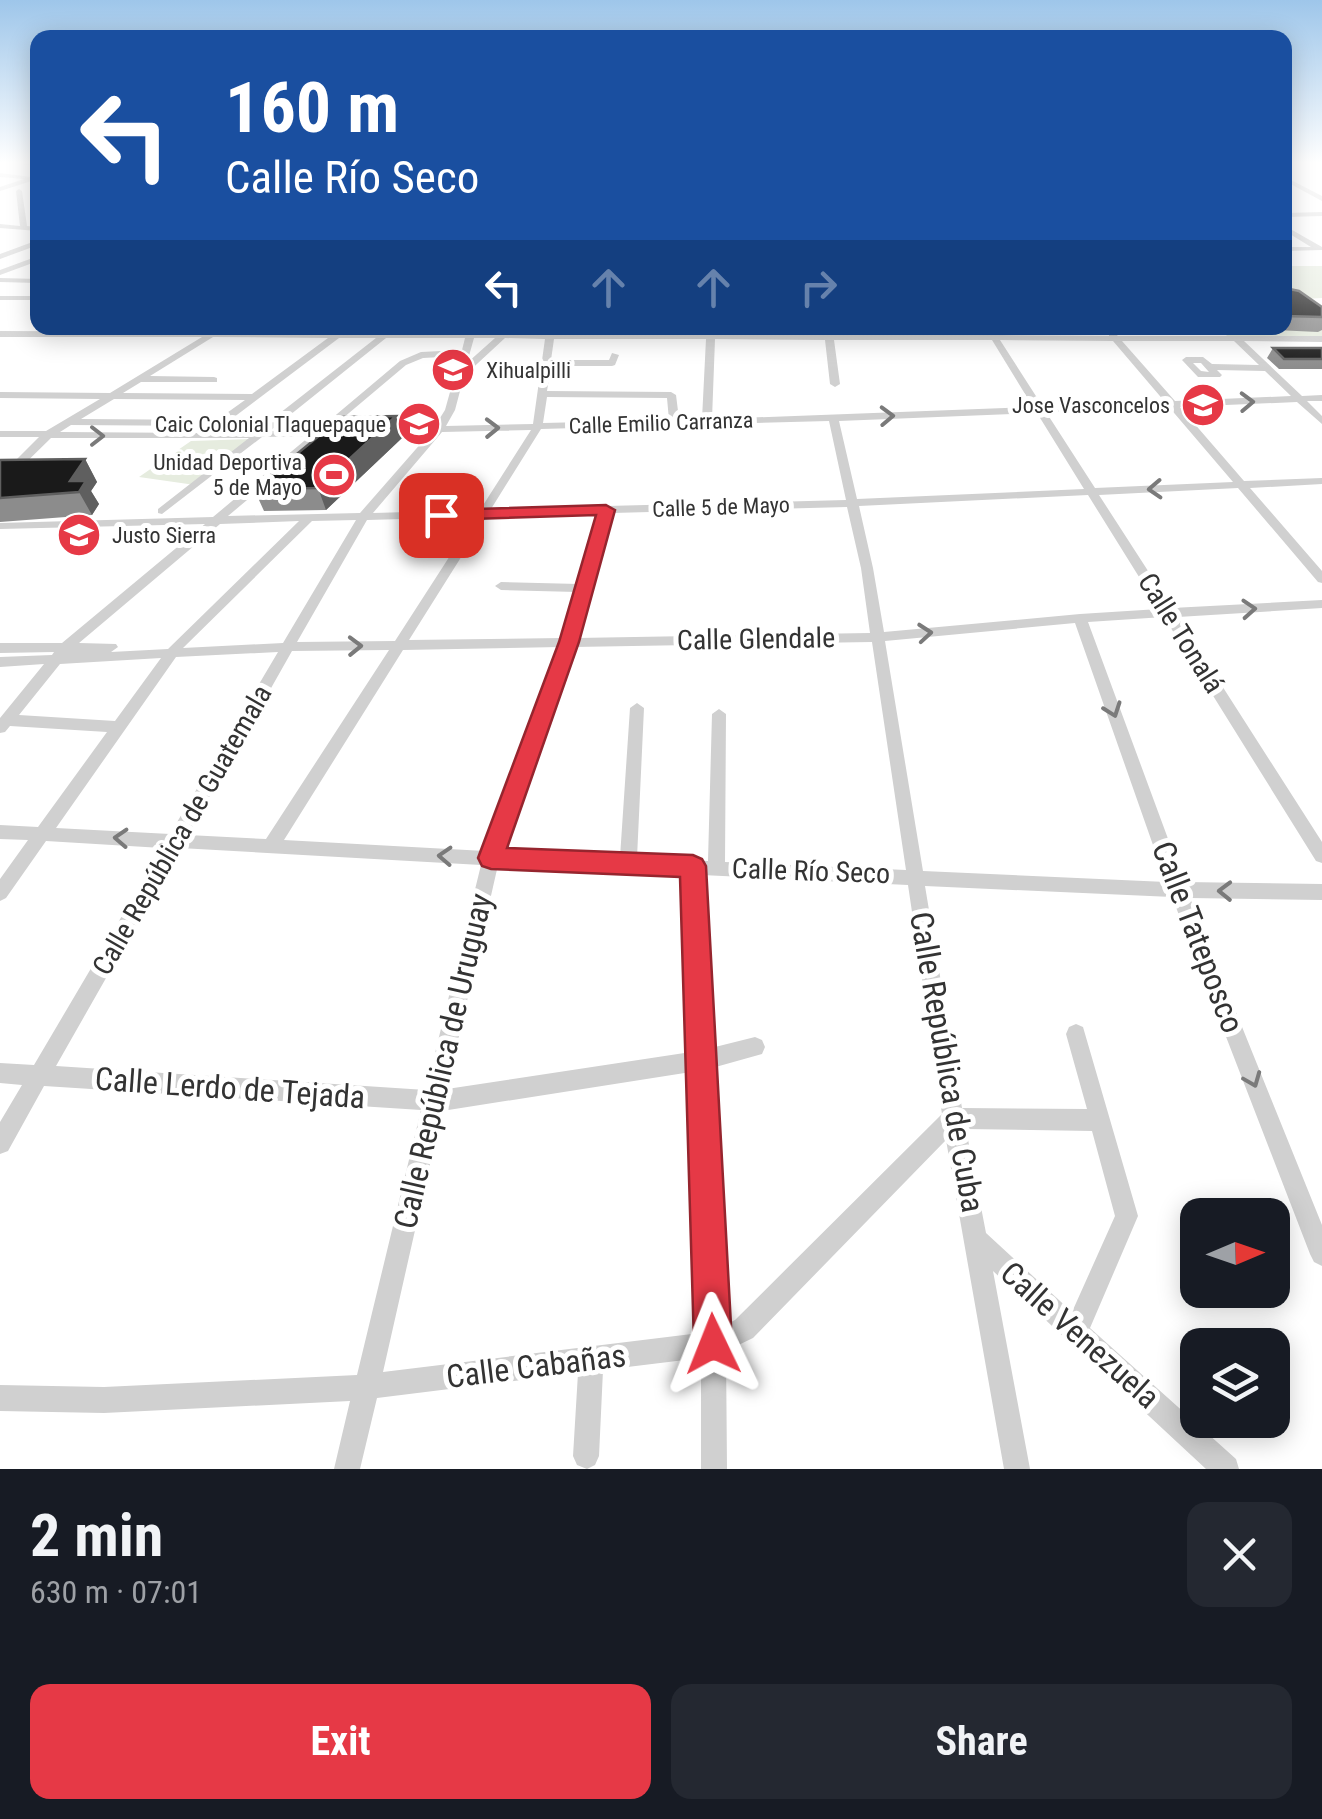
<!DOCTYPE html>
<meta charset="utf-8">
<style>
:root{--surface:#171b24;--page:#242831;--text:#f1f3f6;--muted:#9ea1a6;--accent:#e63946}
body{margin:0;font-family:"Roboto Condensed",sans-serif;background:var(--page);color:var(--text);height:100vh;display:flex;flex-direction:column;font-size:38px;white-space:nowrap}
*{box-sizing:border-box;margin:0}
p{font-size:32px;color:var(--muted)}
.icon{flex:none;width:55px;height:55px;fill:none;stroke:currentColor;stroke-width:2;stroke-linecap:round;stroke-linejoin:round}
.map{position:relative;height:1469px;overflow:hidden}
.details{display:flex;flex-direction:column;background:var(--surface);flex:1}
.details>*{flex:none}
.top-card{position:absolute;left:30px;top:30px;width:1262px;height:305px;border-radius:20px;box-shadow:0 5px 25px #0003;background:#1a4fa0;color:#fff;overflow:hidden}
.needle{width:65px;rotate:88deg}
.tools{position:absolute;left:1180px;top:1198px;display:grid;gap:20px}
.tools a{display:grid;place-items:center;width:110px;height:110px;border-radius:20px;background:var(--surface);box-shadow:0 5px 25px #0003;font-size:50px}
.pin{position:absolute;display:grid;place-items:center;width:85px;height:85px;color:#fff;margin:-42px;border-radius:20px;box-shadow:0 5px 15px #0006}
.me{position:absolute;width:110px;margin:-55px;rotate:358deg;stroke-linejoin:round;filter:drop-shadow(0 0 8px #0008)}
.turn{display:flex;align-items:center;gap:35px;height:210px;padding:0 30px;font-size:45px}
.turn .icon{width:130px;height:130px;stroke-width:2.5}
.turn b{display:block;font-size:70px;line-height:85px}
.lanes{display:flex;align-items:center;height:95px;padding:0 30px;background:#0003;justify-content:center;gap:50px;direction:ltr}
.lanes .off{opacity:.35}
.round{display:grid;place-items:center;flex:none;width:105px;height:105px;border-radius:20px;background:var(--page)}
.head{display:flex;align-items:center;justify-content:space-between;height:170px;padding:0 30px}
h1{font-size:60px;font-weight:700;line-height:75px}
.action{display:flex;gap:20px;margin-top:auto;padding:20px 30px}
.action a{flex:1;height:115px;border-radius:20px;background:var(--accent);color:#fff;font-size:40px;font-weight:700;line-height:115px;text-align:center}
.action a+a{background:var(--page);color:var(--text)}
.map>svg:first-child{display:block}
</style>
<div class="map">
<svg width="1322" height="1469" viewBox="0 0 1322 1469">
<rect width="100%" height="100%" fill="#fff"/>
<path fill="#e6ecdf" d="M1285,266H1322V298L1303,299L1322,315V341L1231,339L1217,328H1285Z
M252,439L195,485L139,477L191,441Z"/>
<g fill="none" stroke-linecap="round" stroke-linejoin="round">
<path fill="#d0d0d0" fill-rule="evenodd" d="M19,163H38V167Z
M0,173L31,177L38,175V179L0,191V187L24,179L0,177Z
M1285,177L1322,196V201L1285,181Z
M19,189L22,191L27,226L38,227V231L0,228V224L20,226L16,191Z
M1322,212V216L1285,217V213Z
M1285,226L1322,247V250L1285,251V247H1311L1285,231Z
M38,240V245L0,259V254Z
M38,256V261L0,275V270Z
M0,278L38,279V283L0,282Z
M0,296H38V300H0Z
M468,328H476L475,333L707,334L712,328H720L715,334L825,335L829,331L833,335H988L986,331L990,328L997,335L1109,336V332L1112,331L1118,336H1322V342L1244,341L1302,396L1322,395V401H1307L1322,416V424L1297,402L1180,407L1244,481L1322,478V484L1250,488L1322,571V583L1318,582L1238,488L1099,495L1172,608L1322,600V608L1178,617L1322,842V863L1316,861L1164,617L1088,622L1184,882L1322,884V900L1190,898L1322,1225V1266L1314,1262L1310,1254L1172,897L925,886L962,1108L1087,1109L1066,1034L1069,1027L1076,1024L1083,1027L1138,1216L1090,1328L1236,1459L1239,1469H1206L993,1271L1030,1469H1004L946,1140L753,1338L726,1351L727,1469H701V1358L603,1370L599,1456L595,1465L587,1469L577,1465L573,1456L578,1373L377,1398L360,1469H334L350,1401L104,1413L0,1411V1385L104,1387L357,1375L421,1110L44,1086L8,1151L0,1154V1122L22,1085L0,1083V1063L34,1065L162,848L46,841L6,898L0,901V879L28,840L0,839V825L38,827L107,732L10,726L5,732L0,733V718L44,664L0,667V657L52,655L54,652L0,653V643H62L205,524L0,529V523L213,517L310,436L262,437L162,514L158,513V509L249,438H51L4,484L0,485V476L39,437H0V431H46L100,399L0,398V392L110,393L202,337H0V331L466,333ZM213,337L328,338L252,394L123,393L141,382H217V378L214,377L150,376ZM339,338H376L257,431L213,433ZM386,338H465L462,350L421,352L400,361L318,430L270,431ZM474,338H495L467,363ZM505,338L545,339L533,424L446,426L455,410L464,376ZM554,339H706L702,419H679L676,395L671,392L547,391L551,366H612L615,365L619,355L612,353L609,360H551ZM715,339L825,340L830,384L835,387L840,384L834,340H992L1033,407L712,419ZM1000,340L1113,341L1165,402L1043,407ZM1122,341H1234L1259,365L1212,364L1203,357H1186L1182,360L1198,377H1220L1222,375L1217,370L1265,371L1291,396L1175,401ZM460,356L445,410L435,426L384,428L379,431L384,434L430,433L360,513L228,516L323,436L345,434V430L330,429L406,365L423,358ZM1193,363H1201L1209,372L1201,371ZM547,397L667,398L669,420L543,423ZM114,399L245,400L217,420L81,419ZM1169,407L1233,482L1095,488L1046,412ZM1037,413L1084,489L857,499L839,421ZM829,421L846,500L491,509L541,429ZM71,425L209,426L200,433L60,432ZM531,430L480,510L373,513L442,432ZM1088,495L1159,609L1080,614L884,632L873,568L859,506ZM847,507L861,568L870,633L577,638L612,513ZM600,513L579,584L501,582L495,586L501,590L577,592L563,638L409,640L487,516ZM475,517L395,641L297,642L367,520ZM356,520L283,643L183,648L312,521ZM299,521L168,649L111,652L118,647L116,644L79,643L220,524ZM1075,623L1166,882L923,871L885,641ZM872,642L906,870L725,862L726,714L719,709L712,714L708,861L637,858L644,708L637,703L630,708L620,857L502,851L574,647ZM560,647L485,851L284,840L403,650ZM389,650L266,839L188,835L292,651ZM278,652L170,834L56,828L176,657ZM161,658L115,721L19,715L60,664ZM180,848L481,865L426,1090L56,1066ZM498,865L685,874L691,1052L447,1089ZM702,875L908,885L942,1114L735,1320L725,1325L712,1068L762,1054L765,1047L762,1040L755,1037L711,1048ZM691,1072L700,1333L383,1372L442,1111ZM966,1129L1092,1131L1115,1216L1072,1312L986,1233Z"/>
</g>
<path fill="#8c8c8c" d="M1285,288L1322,317V330L1318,332L1237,328H1285Z
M1273,348H1322V369H1279L1267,358Z
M396,416L402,438L326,510L264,511L254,489Z
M85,459L97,482L91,491L99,504L92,515L0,522V460Z"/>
<path fill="#5f5f5f" d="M396,416L402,438L326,510L318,488Z
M85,459L97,482L91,491L99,504L92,515L79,492L70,481Z"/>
<path fill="#1a1a1a" stroke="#5f5f5f" stroke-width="2.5" d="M1285,288L1299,291L1322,307V317L1285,316Z
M1273,348H1322V359H1284Z
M396,416L318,488L254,489L342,417Z
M85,459L70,481H86L79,492L0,498V460Z"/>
<defs><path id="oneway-chevron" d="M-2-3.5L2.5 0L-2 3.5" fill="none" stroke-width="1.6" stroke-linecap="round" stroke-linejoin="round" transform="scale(2.5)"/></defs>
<g stroke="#7a7a7a">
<use href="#oneway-chevron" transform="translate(1247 402) rotate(-2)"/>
<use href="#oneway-chevron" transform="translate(887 416) rotate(-2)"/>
<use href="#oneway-chevron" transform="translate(492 428) rotate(-1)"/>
<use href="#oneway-chevron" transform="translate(97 436)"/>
<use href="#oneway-chevron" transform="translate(1155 489) rotate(177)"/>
<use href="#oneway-chevron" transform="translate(1249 609) rotate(-4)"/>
<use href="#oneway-chevron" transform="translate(925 633) rotate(-5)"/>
<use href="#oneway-chevron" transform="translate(355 646) rotate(-1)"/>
<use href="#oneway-chevron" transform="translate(1113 710) rotate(70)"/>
<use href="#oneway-chevron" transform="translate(121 838) rotate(-177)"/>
<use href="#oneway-chevron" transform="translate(445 856) rotate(-177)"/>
<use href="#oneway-chevron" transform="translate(1225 891) rotate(-179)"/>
<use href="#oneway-chevron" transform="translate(1253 1080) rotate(68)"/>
</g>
<linearGradient id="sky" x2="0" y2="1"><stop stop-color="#9ec6ea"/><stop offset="0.44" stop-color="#fff"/><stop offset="1" stop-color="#fff" stop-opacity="0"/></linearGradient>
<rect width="1322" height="369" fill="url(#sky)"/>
<path fill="#e63946" stroke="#96252e" stroke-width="2.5" d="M606,505L615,510L579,642L507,848L693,855L702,859L706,866L732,1344L726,1357L713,1363L699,1357L694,1344L680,877L491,869L482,866L478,858L559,642L596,515L441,520L432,515L441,510Z"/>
<defs>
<g id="school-disc" transform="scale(2.25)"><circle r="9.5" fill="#e63946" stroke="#fff"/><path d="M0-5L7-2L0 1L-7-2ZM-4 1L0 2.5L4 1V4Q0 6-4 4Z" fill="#fff"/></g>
<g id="stadium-disc" transform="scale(2.25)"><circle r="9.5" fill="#e63946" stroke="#fff"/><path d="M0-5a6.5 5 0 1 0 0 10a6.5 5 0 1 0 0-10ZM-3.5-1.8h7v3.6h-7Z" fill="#fff"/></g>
</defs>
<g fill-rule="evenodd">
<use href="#school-disc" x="453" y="370"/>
<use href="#school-disc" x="1203" y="405"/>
<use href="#school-disc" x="419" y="424"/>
<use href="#stadium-disc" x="334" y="475"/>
<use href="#school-disc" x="79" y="535"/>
</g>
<g text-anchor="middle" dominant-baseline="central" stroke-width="10" stroke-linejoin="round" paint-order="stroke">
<g font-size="22" fill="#333" stroke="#fff" text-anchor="end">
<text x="486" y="370" text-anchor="start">Xihualpilli</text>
<text x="1170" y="405">Jose Vasconcelos</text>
<text x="386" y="424">Caic Colonial Tlaquepaque</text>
<text x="302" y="462">Unidad Deportiva<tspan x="302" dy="25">5 de Mayo</tspan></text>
<text x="112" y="535" text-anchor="start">Justo Sierra</text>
</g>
<g font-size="22" fill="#333" stroke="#fff">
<text transform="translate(661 423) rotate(-2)">Calle Emilio Carranza</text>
<text transform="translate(721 507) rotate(-2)">Calle 5 de Mayo</text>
</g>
<g font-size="28" fill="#333" stroke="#fff">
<text transform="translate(1181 633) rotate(58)">Calle Tonalá</text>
<text transform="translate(756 639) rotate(-1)">Calle Glendale</text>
<text transform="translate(182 830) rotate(-60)">Calle República de Guatemala</text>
<text transform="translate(811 871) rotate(2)">Calle Río Seco</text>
</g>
<g font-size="32" fill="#333" stroke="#fff">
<text transform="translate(1198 937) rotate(69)">Calle Tateposco</text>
<text transform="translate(443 1061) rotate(-77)">Calle República de Uruguay</text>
<text transform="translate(947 1062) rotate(80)">Calle República de Cuba</text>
<text transform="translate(230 1088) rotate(4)">Calle Lerdo de Tejada</text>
<text transform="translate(1080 1335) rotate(42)">Calle Venezuela</text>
<text transform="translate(536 1366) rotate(-7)">Calle Cabañas</text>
</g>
</g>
</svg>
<div class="tools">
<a><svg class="needle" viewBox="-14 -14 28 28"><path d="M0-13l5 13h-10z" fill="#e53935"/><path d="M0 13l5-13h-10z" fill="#9ea1a6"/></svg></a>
<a><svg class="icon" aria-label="layers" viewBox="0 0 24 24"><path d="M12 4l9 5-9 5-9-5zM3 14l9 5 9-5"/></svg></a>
</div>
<div class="pin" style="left:441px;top:515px;background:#d93025"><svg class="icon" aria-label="arrive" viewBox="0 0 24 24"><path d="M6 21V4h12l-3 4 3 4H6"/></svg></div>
<svg class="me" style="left:713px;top:1344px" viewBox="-20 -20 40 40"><path d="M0-17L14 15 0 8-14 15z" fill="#e63946" stroke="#fff" stroke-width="4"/></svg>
<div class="top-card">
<div class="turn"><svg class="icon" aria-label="left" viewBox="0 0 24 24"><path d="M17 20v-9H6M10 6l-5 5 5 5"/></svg><div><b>160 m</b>Calle Río Seco</div></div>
<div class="lanes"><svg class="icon" aria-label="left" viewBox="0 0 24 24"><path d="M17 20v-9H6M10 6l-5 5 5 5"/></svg><svg class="icon off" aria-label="ahead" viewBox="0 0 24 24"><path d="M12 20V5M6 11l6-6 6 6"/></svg><svg class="icon off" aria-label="ahead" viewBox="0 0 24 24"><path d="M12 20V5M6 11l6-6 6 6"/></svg><svg class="icon off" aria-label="right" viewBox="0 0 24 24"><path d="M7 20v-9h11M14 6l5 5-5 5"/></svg></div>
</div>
</div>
<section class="details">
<div class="head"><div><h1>2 min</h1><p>630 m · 07:01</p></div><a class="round"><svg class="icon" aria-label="close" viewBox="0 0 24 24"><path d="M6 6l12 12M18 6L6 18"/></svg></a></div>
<div class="action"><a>Exit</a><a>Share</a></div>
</section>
